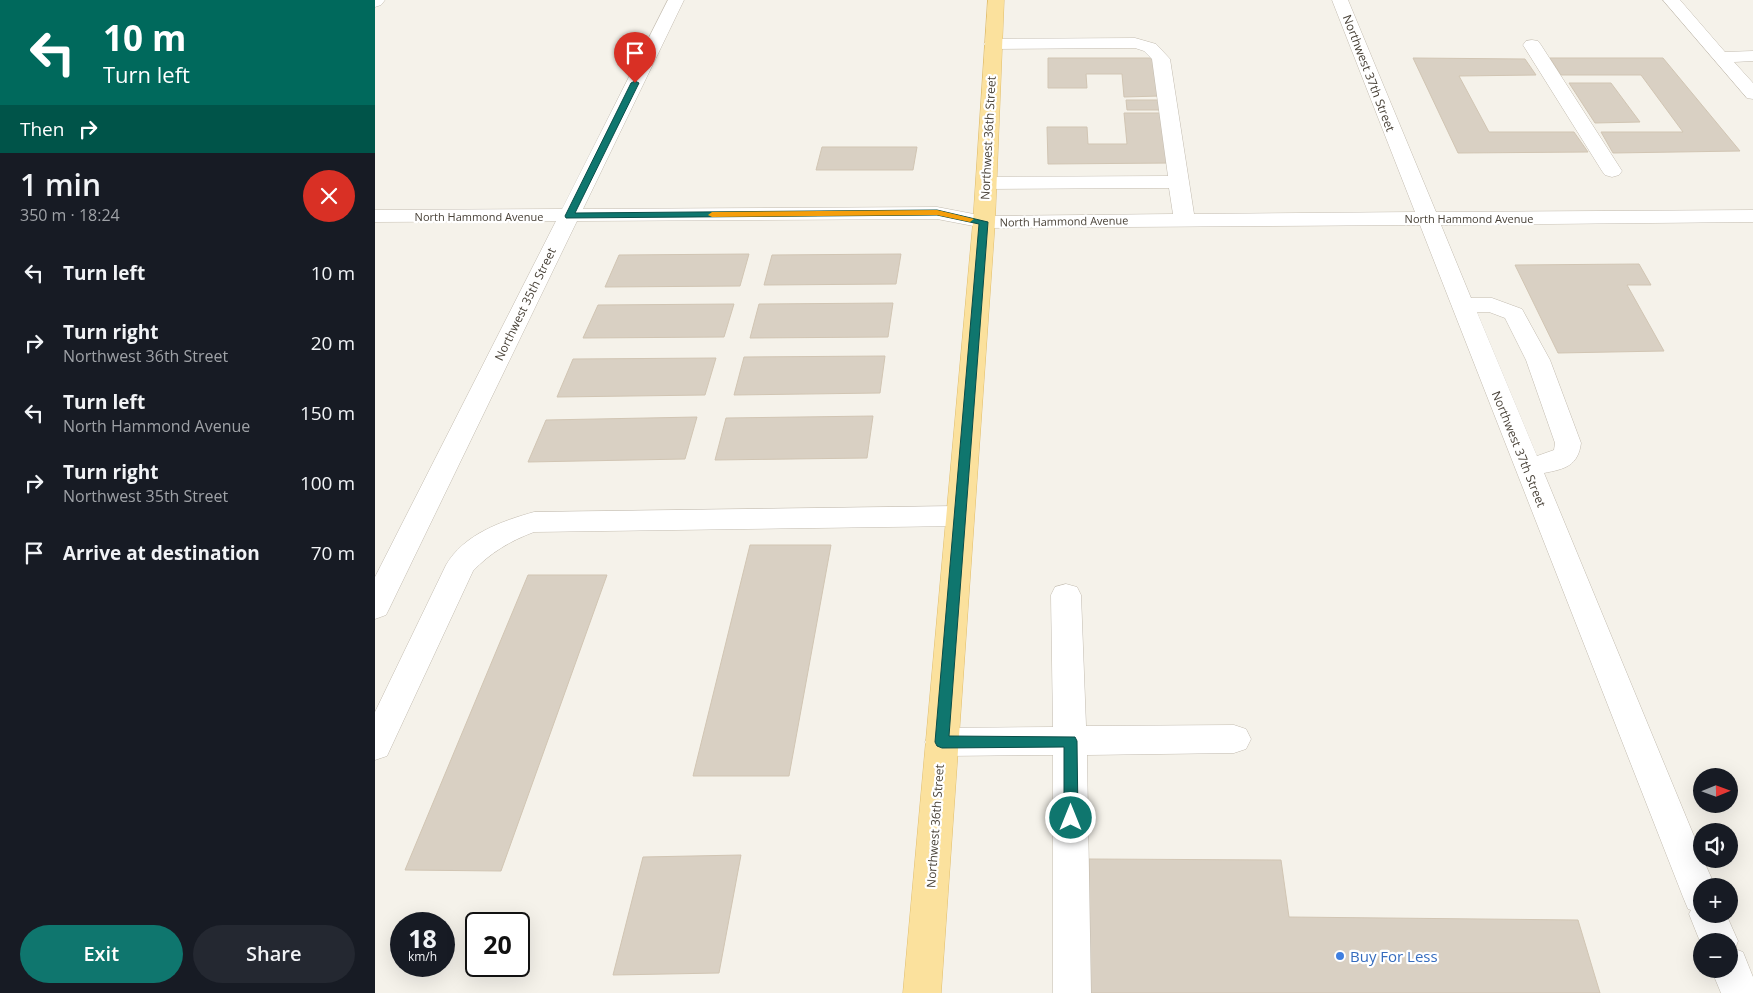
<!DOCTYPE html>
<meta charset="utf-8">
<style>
:root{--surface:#171b24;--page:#242831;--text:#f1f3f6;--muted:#9ea1a6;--accent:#0f766e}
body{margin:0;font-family:"Open Sans",sans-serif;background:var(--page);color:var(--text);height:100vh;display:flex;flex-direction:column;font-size:19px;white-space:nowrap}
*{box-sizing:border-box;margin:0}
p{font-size:16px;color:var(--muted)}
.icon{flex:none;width:28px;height:28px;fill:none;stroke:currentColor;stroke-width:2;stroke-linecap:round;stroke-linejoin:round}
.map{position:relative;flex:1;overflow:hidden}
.details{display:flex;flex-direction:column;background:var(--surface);width:375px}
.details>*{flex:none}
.hud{background:#00695c;color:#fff;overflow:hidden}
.needle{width:32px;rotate:89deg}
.fabs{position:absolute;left:1318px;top:768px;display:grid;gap:10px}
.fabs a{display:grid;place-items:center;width:45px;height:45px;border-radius:50%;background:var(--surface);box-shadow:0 5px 20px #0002;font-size:25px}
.speed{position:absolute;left:15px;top:912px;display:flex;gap:10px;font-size:25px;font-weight:700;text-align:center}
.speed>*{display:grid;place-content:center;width:65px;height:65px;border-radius:50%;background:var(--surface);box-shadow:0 5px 20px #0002;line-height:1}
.speed small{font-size:12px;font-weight:400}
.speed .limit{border:2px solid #111;border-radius:8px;background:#fff;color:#111}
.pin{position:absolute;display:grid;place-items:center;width:42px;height:42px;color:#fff;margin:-51px -21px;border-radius:50% 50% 50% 0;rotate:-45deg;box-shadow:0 0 5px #0007}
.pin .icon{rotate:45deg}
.me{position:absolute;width:55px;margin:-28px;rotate:0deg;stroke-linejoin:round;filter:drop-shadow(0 0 4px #0008)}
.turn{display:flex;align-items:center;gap:18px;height:105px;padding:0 20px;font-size:22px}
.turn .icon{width:65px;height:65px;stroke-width:2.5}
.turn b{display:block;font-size:35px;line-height:42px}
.then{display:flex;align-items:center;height:48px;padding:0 20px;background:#0003;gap:10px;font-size:19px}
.round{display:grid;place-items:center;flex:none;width:52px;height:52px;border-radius:26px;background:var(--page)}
.headline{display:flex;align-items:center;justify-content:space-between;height:85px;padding:0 20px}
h1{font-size:30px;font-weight:600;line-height:38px}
.button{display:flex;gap:10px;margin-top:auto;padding:10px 20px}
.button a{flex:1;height:58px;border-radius:30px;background:var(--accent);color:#fff;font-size:20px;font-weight:600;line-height:58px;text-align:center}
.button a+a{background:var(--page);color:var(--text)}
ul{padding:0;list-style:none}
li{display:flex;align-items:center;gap:15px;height:70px;padding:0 20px}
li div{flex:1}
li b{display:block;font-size:19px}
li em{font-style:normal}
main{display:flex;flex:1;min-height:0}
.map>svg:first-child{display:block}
</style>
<main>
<section class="details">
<div class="hud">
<div class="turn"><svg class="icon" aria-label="left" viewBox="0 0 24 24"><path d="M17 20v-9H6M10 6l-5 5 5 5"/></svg><div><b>10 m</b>Turn left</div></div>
<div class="then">Then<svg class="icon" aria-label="right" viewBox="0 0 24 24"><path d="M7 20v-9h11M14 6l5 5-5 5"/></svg></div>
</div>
<div class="headline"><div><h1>1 min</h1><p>350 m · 18:24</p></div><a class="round" style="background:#d93025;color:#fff"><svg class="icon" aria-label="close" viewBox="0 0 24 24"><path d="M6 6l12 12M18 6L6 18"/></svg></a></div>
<ul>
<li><svg class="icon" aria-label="left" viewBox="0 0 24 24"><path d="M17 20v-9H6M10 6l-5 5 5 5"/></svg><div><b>Turn left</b></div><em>10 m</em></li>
<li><svg class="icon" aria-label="right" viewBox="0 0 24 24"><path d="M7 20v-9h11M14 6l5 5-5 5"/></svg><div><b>Turn right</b><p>Northwest 36th Street</p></div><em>20 m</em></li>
<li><svg class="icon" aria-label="left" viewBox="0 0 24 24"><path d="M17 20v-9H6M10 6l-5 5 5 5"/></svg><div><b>Turn left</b><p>North Hammond Avenue</p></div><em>150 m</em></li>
<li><svg class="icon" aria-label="right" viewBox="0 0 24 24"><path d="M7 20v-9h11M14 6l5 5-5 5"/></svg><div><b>Turn right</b><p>Northwest 35th Street</p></div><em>100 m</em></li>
<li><svg class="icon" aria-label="arrive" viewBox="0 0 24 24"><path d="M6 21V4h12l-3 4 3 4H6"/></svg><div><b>Arrive at destination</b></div><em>70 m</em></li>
</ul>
<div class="button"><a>Exit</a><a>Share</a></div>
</section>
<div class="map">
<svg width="1378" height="993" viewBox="0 0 1378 993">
<rect width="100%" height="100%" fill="#f5f2ea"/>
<path fill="#d9d0c3" stroke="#d1c5b3" d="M673,58H779L785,96L749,97L747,74H711L712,88H673Z
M1038,58L1150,59L1161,75L1084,76L1114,132H1199L1213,152L1083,153Z
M1175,58H1288L1365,151L1238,153L1226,132H1308L1266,75H1186Z
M1194,83H1236L1265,122L1220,123Z
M751,100H784L785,110H752Z
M749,113H788L796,163L673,164L672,127H712L713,144H752Z
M447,147H542L538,170H441Z
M374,254L365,286L230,287L244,255Z
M526,254L521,284L389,285L397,255Z
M1264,264L1276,285H1252L1289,351L1183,353L1140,265Z
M518,303L513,337L375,338L384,304Z
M359,304L349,337L208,338L223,305Z
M510,356L505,393L359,395L369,357Z
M341,358L330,395L182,397L198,359Z
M498,416L492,458L340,460L351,418Z
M322,417L310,459L153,462L171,420Z
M375,545H456L414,776H318Z
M153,575H232L126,871L30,870Z
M366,855L344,973L238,975L268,857Z
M714,859L906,860L914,917L1203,920L1225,993H715Z"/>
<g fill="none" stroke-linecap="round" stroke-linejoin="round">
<g stroke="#c3bcb0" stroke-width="1">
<path id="minor" d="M0,0H10L6,5L0,7Z
M293,0H309L208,209L562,207L609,216L798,214L794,188L611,189L604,187L601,183L604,179L611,177L793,176L777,59L769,51L760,48L618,49L612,48L609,44L612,40L618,39L760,38L781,44L795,59L819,214L1040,212L957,0H973L1061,212L1378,210V222L1066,225L1096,298H1117L1147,309L1175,360L1206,443C1203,466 1190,469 1169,473L1326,853V859H1328L1340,886H1326V914H1351L1363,941L1360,949L1368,952L1378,977V993H1346L1336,969H1354V941H1326V944L1314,914L1316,910L1313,909L1308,897L1045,225L609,228L562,219L202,221L15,607L11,615L0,619V577L181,221L0,222V210L187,209ZM1102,312H1114L1130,318L1151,360L1180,443L1179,450L1162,456Z
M1288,0H1305L1350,52L1378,51V61L1359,62L1378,83V99L1372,98Z
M1157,40L1163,41L1166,45L1247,171L1244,175L1237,177L1230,175L1227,171L1148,45L1151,41Z
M584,506L594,509L598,516L594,523L584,526L159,532C135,541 115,553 98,571L12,756L0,760V712L71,565C89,534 127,521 159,512Z
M691,584L702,587L706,595L711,726L859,725L871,729L876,739L871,749L859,753L712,755L716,993H678V755L567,756L555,752L550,742L555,732L567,728L678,727L676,595L680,587Z"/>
</g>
<g stroke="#e1be6c" stroke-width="1">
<path id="major" d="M613,0H629L620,222L566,993H528L598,222Z"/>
</g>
<use href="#minor" fill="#fff" fill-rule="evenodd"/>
<use href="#major" fill="#fbe19d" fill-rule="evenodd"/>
</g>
<path fill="#0f766e" stroke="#0a4d48" d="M260,81L264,83L200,213L562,210L613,222L574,736L700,737L702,741L703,818L701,823L696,825L691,823L689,818V747L567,748L562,746L560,742L604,224L562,215L191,218L190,216L256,83Z"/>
<path fill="#f59e0b" d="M562,210L599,219L595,222L562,215L337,217L333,215L337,212Z"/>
<circle fill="#3f7fe0" stroke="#fff" stroke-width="2" cx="965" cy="956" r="5"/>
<g text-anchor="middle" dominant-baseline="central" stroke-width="4.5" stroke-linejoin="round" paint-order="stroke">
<g font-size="11" fill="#494238" stroke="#fff">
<text x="104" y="216">North Hammond Avenue</text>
<text x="1094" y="218">North Hammond Avenue</text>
<text transform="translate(689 221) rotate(-1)">North Hammond Avenue</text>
</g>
<g font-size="12" fill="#494238" stroke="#fff">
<text transform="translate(994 73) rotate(69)">Northwest 37th Street</text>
<text transform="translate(613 138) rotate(-87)">Northwest 36th Street</text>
<text transform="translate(150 304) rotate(-64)">Northwest 35th Street</text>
<text transform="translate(1144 449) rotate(68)">Northwest 37th Street</text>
<text transform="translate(560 826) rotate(-86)">Northwest 36th Street</text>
</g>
<g font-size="15" fill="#366cbe" stroke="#fff" text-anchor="start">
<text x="975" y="956">Buy For Less</text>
</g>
</g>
</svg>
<div class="fabs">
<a><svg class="needle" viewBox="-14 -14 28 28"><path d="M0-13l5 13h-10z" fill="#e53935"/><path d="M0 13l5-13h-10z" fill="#9ea1a6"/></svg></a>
<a><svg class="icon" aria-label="sound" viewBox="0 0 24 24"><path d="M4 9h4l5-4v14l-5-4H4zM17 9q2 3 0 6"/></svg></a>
<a>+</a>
<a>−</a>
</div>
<div class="speed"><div>18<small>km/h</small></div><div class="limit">20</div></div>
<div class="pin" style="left:260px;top:83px;background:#d93025"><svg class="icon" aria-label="arrive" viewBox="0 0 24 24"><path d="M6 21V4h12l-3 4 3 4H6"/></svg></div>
<svg class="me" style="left:696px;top:818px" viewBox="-20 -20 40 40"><circle r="17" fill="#0f766e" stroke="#fff" stroke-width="3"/><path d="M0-11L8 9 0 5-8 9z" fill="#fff"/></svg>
</div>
</main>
